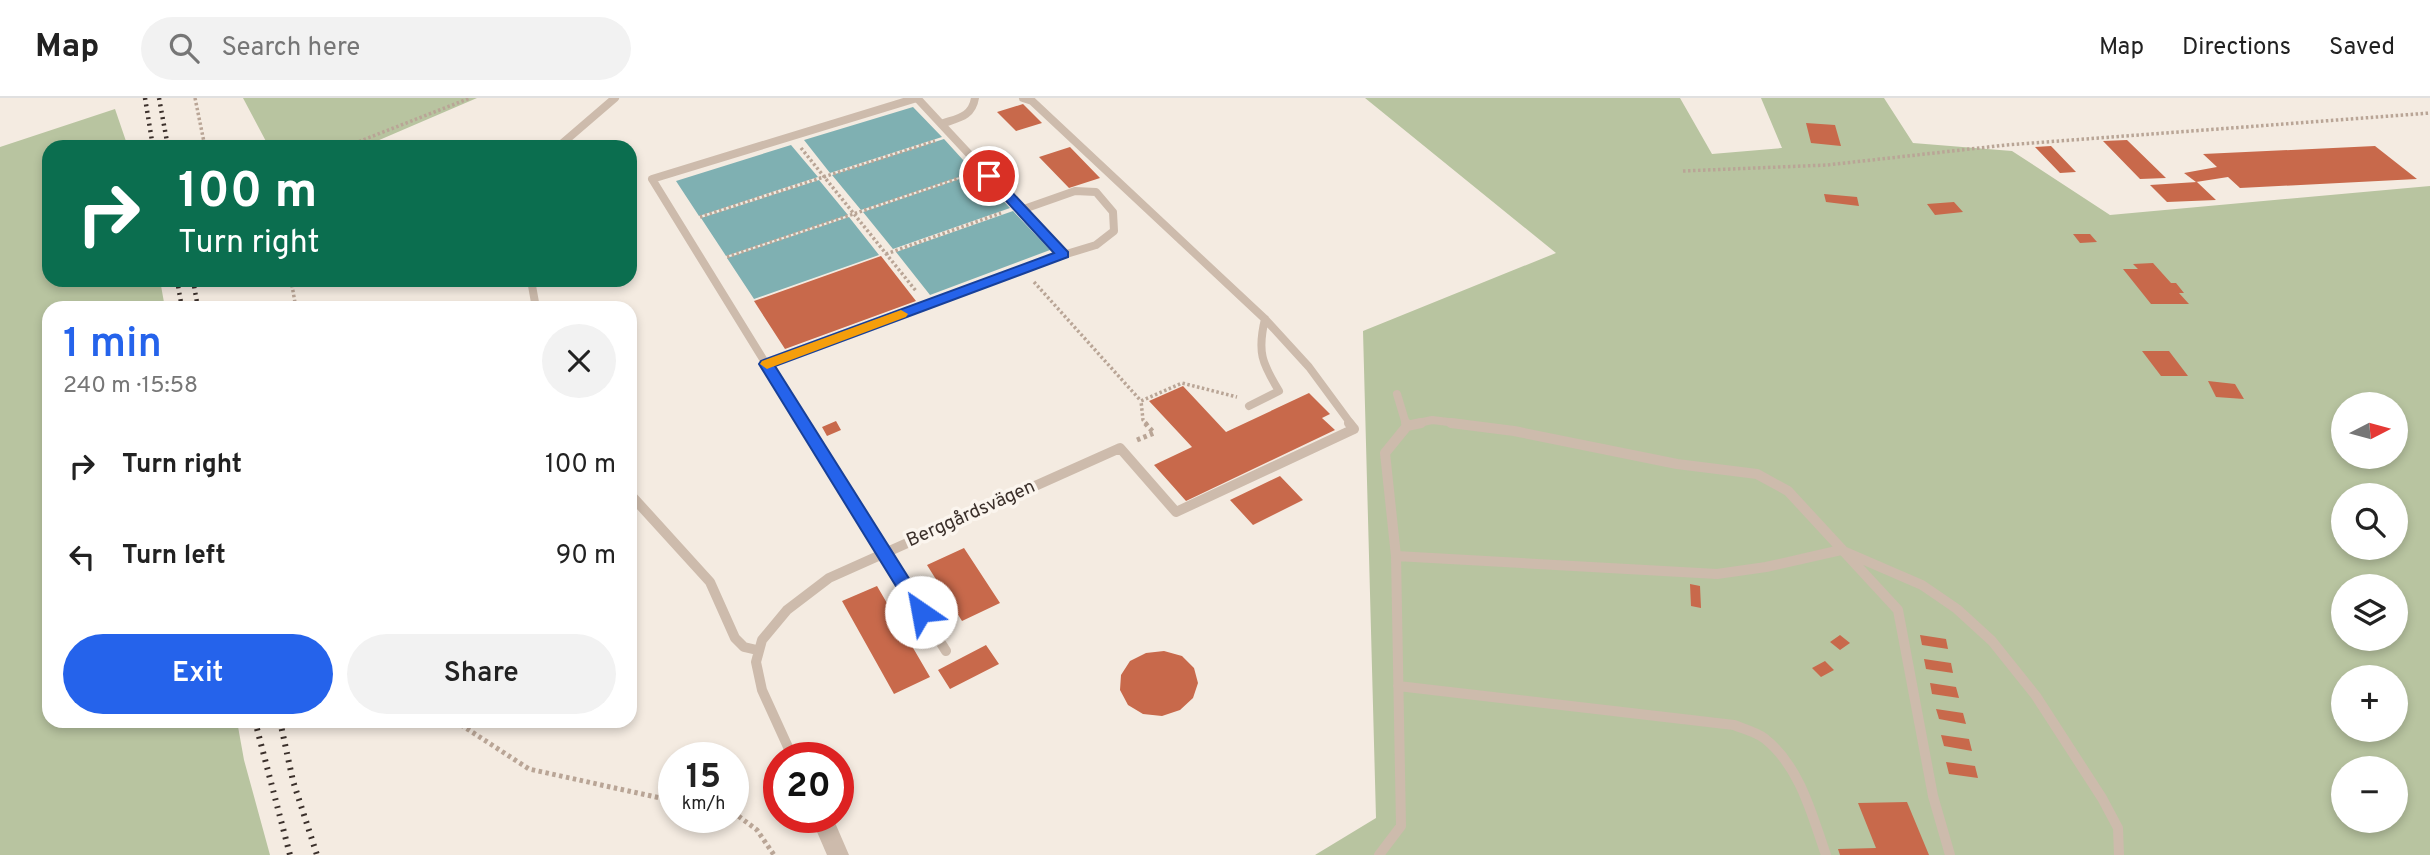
<!DOCTYPE html>
<meta charset="utf-8">
<style>
:root{--surface:#fff;--page:#f2f2f2;--text:#222;--muted:#767676;--line:#e0e0e0;--accent:#2563eb}
body{margin:0;font-family:Overpass,sans-serif;background:var(--page);color:var(--text);height:100vh;display:flex;flex-direction:column;font-size:26px;white-space:nowrap}
*{box-sizing:border-box;margin:0}
p{font-size:23px;color:var(--muted)}
.icon{flex:none;width:38px;height:38px;fill:none;stroke:currentColor;stroke-width:2;stroke-linecap:round;stroke-linejoin:round}
.map{position:relative;flex:1;overflow:hidden}
.drawer{position:absolute;left:42px;top:203px;width:595px;height:427px;display:flex;flex-direction:column;background:var(--surface);border-radius:21px;box-shadow:0 4px 10px #0003}
.drawer>*{flex:none}
.top-card{position:absolute;left:42px;top:42px;width:595px;height:147px;border-radius:21px;box-shadow:0 4px 10px #0003;background:#0b6e4f;color:#fff;overflow:hidden}
.needle{width:46px;rotate:84deg}
.fabs{position:absolute;left:2331px;top:294px;display:grid;gap:14px}
.fabs a{display:grid;place-items:center;width:77px;height:77px;border-radius:50%;background:var(--surface);box-shadow:0 4px 10px #0003;font-size:35px}
.speed{position:absolute;left:658px;top:644px;display:flex;gap:14px;font-size:35px;font-weight:700;text-align:center}
.speed>*{display:grid;place-content:center;width:91px;height:91px;border-radius:50%;background:var(--surface);box-shadow:0 4px 10px #0003;line-height:1}
.speed small{font-size:18px;font-weight:400}
.speed .limit{border:10px solid #d22;background:#fff;color:#111}
.pin{position:absolute;display:grid;place-items:center;width:60px;height:60px;color:#fff;margin:-30px;border:4px solid #fff;border-radius:50%;box-shadow:0 2px 7px #0007}
.me{position:absolute;width:77px;margin:-38px;rotate:327deg;stroke-linejoin:round;filter:drop-shadow(0 0 5px #0008)}
.turn{display:flex;align-items:center;gap:24px;height:147px;padding:0 21px;font-size:32px}
.turn .icon{width:91px;height:91px;stroke-width:2.5}
.turn b{display:block;font-size:49px;line-height:60px}
.round{display:grid;place-items:center;flex:none;width:74px;height:74px;border-radius:37px;background:var(--page)}
.summary{display:flex;align-items:center;justify-content:space-between;height:119px;padding:0 21px}
h1{font-size:42px;font-weight:600;line-height:52px;color:var(--accent)}
.cta{display:flex;gap:14px;margin-top:auto;padding:14px 21px}
.cta a{flex:1;height:80px;border-radius:42px;background:var(--accent);color:#fff;font-size:28px;font-weight:600;line-height:80px;text-align:center}
.cta a+a{background:var(--page);color:var(--text)}
ul{padding:0;list-style:none}
li{display:flex;align-items:center;gap:21px;height:91px;padding:0 21px}
li div{flex:1}
li b{display:block;font-size:26px}
li em{font-style:normal}
header{display:flex;align-items:center;gap:42px;box-sizing:border-box;height:98px;padding:0 35px;background:var(--surface);border-bottom:2px solid var(--line)}
header strong{font-size:33px}
nav{display:flex;gap:38px;margin-inline-start:auto;font-size:24px}
.search{width:490px;height:63px;background:var(--page);display:flex;align-items:center;gap:18px;box-sizing:border-box;padding:0 24px;border-radius:38px;color:var(--muted);font-size:26px}
.map>svg:first-child{display:block}
</style>
<header>
<strong>Map</strong>
<div class="search"><svg class="icon" aria-label="search" viewBox="0 0 24 24"><circle cx="10" cy="10" r="6"/><path d="M15 15l6 6"/></svg>Search here</div>
<nav><a>Map</a><a>Directions</a><a>Saved</a></nav>
</header>
<div class="map">
<svg width="2430" height="757" viewBox="0 0 2430 757">
<rect width="100%" height="100%" fill="#f4ebe1"/>
<path fill="#b8c4a0" fill-rule="evenodd" d="M243,0H477L363,49H269Z
M1365,0H1680L1712,56L1782,50L1761,0H1884L1913,45L2012,53L2110,117L2430,88V757H1315L1376,720L1363,233L1556,155ZM2343,306H2396V359H2343ZM2343,397H2396V450H2343ZM2343,488H2396V541H2343ZM2343,579H2396V632H2343ZM2343,670H2396V723H2343Z
M115,11L128,49H49V182H160L165,210H49V623H237L244,662L270,757H0V49Z"/>
<path fill="#7fb0b2" d="M913,9L942,39L830,75L804,42Z
M944,41L974,74L861,112L832,77Z
M791,47L818,79L699,118L676,83Z
M977,75L1010,110L893,151L863,114Z
M819,82L848,117L726,158L701,120Z
M1013,113L1050,152L930,197L896,154Z
M849,119L879,157L754,201L727,160Z"/>
<path fill="#c8694b" d="M1023,6L1042,25L1016,33L997,14Z
M1806,25L1835,27L1841,48L1811,45Z
M2127,42L2166,80L2140,81L2103,43Z
M2051,48L2076,74L2060,75L2035,49Z
M2375,48L2417,81L2240,90L2228,79L2196,84L2184,75L2217,69L2203,56Z
M1070,49L1100,80L1069,90L1039,59Z
M2197,84L2216,102L2167,104L2150,87Z
M1824,96L1857,99L1859,108L1826,104Z
M1954,104L1963,114L1935,117L1927,106Z
M2073,136H2090L2097,144L2080,145Z
M881,158L916,203L785,251L754,203Z
M2153,165L2171,185H2176L2184,195H2179L2189,206H2151L2123,171H2138L2133,166Z
M2142,253H2169L2188,278H2161Z
M2208,283L2235,286L2244,301L2216,299Z
M1183,288L1226,334L1309,295L1330,316L1322,320L1335,332L1186,403L1154,367L1192,349L1149,303Z
M836,323L841,332L827,338L822,329Z
M1280,378L1303,402L1253,427L1230,402Z
M964,450L1000,505L962,523L927,467Z
M1690,486L1700,488L1701,510L1691,508Z
M877,488L930,579L894,596L842,503Z
M1840,537L1850,545L1840,552L1830,544Z
M1920,537L1946,541L1948,551L1922,547Z
M986,547L999,566L950,591L938,572Z
M1164,553L1182,558L1194,570L1198,585L1193,600L1180,612L1162,618L1143,616L1128,607L1120,592L1121,577L1130,563L1146,555Z
M1924,561L1951,565L1953,575L1926,571Z
M1825,563L1834,572L1821,579L1812,570Z
M1930,585L1956,589L1959,600L1932,596Z
M1936,611L1963,615L1966,626L1939,621Z
M1941,637L1969,641L1972,653L1944,648Z
M1946,664L1975,668L1978,680L1949,676Z
M1907,704L1929,757H1840L1838,751L1876,750L1858,705Z"/>
<g fill="none" stroke-linecap="round" stroke-linejoin="round">
<path stroke="#b9a596" stroke-width="3.5" stroke-dasharray="2.5 2.5" stroke-linecap="butt" d="M195,0L205,49
M345,49L470,0
M801,50L916,193
M1683,73L1827,67L2006,47L2430,15
M700,119L935,43
M886,156L1001,115
M727,159L968,77
M291,182L296,210
M1034,184L1141,303
M1147,326L1143,322L1141,303L1182,285L1237,299"/>
<path stroke="#b9a596" stroke-width="5" stroke-dasharray="3.5 3.5" stroke-linecap="butt" d="M1137,342L1154,335L1145,325
M455,623L529,671L674,703
M733,714L757,732L774,757"/>
<path stroke="#cdbbac" stroke-width="8" d="M1023,0L1032,3L1265,221L1309,269L1351,326
M941,26C958,20 972,19 975,0
M558,49L615,0
M1021,112L1075,93L1096,94L1113,114L1114,133L1096,147L1063,157
M531,182L536,210
M766,266L1063,157L917,0L652,81L803,326
M1397,296L1406,326
M1249,308L1279,293C1262,265 1257,254 1265,221
M1414,326L1432,322L1465,326"/>
<path stroke="#cdbbac" stroke-width="10" d="M802,325L946,553
M1406,325L1407,328
M1451,325L1514,333L1677,366L1757,376L1788,393L1898,512L1933,698L1950,757
M630,396L710,484L735,540L744,549L757,552
M1396,458L1717,476L1766,469L1841,452L1922,487L1957,511L1992,543L2036,598L2102,700L2118,730L2119,757
M1398,588L1734,627C1744,631 1756,634 1764,640C1800,668 1812,717 1826,757
M793,660L762,592L756,564L762,542L787,512L829,480L1120,350L1176,414L1354,331L1349,325
M1379,757L1401,728L1396,458L1385,355L1407,328L1421,325"/>
<path fill="#cdbbac" fill-rule="evenodd" d="M833,719V720L849,757H827L811,720Z"/>
<path stroke="#3b302b" stroke-width="4.5" stroke-dasharray="2 4.5" stroke-linecap="butt" d="M145,0L153,49
M159,0L168,49
M177,182L182,210
M193,182L198,210"/>
<path stroke="#3b302b" stroke-width="6" stroke-dasharray="2 6" stroke-linecap="butt" d="M255,623L290,757
M280,623L293,683L317,757"/>
</g>
<path fill="#2563eb" stroke="#184099" stroke-width="2" d="M989,74L994,75L1068,154V159L775,268L927,509L930,514L927,519H915L759,266L761,263L1054,155L985,80V75Z"/>
<path fill="#f59e0b" d="M901,212L908,216L906,219L772,269L767,271L760,266L762,263Z"/>
<g text-anchor="middle" dominant-baseline="central" stroke-width="7" stroke-linejoin="round" paint-order="stroke">
<g font-size="19" fill="#3b302b" stroke="#fbf5ee">
<text transform="translate(971 416) rotate(-24)">Berggårdsvägen</text>
</g>
</g>
</svg>
<div class="fabs">
<a><svg class="needle" viewBox="-14 -14 28 28"><path d="M0-13l5 13h-10z" fill="#e53935"/><path d="M0 13l5-13h-10z" fill="#767676"/></svg></a>
<a><svg class="icon" aria-label="search" viewBox="0 0 24 24"><circle cx="10" cy="10" r="6"/><path d="M15 15l6 6"/></svg></a>
<a><svg class="icon" aria-label="layers" viewBox="0 0 24 24"><path d="M12 4l9 5-9 5-9-5zM3 14l9 5 9-5"/></svg></a>
<a>+</a>
<a>−</a>
</div>
<div class="speed"><div>15<small>km/h</small></div><div class="limit">20</div></div>
<div class="pin" style="left:989px;top:78px;background:#d93025"><svg class="icon" aria-label="arrive" viewBox="0 0 24 24"><path d="M6 21V4h12l-3 4 3 4H6"/></svg></div>
<svg class="me" style="left:921px;top:514px" viewBox="-20 -20 40 40"><circle r="19" fill="#fff"/><path d="M0-13L10 11 0 6-10 11z" fill="#2563eb"/></svg>
<div class="top-card">
<div class="turn"><svg class="icon" aria-label="right" viewBox="0 0 24 24"><path d="M7 20v-9h11M14 6l5 5-5 5"/></svg><div><b>100 m</b>Turn right</div></div>
</div>
<section class="drawer">
<div class="summary"><div><h1>1 min</h1><p>240 m · 15:58</p></div><a class="round"><svg class="icon" aria-label="close" viewBox="0 0 24 24"><path d="M6 6l12 12M18 6L6 18"/></svg></a></div>
<ul>
<li><svg class="icon" aria-label="right" viewBox="0 0 24 24"><path d="M7 20v-9h11M14 6l5 5-5 5"/></svg><div><b>Turn right</b></div><em>100 m</em></li>
<li><svg class="icon" aria-label="left" viewBox="0 0 24 24"><path d="M17 20v-9H6M10 6l-5 5 5 5"/></svg><div><b>Turn left</b></div><em>90 m</em></li>
</ul>
<div class="cta"><a>Exit</a><a>Share</a></div>
</section>
</div>
